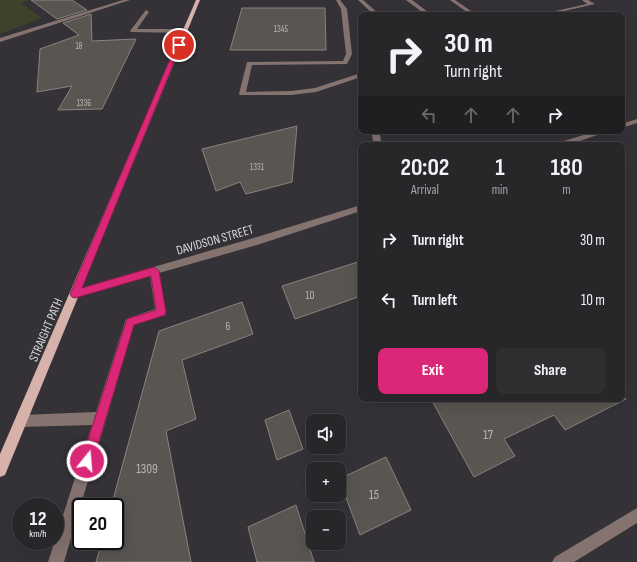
<!DOCTYPE html>
<meta charset="utf-8">
<style>
:root{--surface:#272629;--page:#2f2e31;--text:#f1f3f6;--muted:#a4a5a8;--line:#434346;--accent:#db2777}
body{margin:0;font-family:"Sofia Sans Condensed",sans-serif;background:var(--page);color:var(--text);height:100vh;display:flex;flex-direction:column;font-size:15px;white-space:nowrap}
*{box-sizing:border-box;margin:0}
p{font-size:13px;color:var(--muted)}
.icon{flex:none;width:22px;height:22px;fill:none;stroke:currentColor;stroke-width:2;stroke-linecap:round;stroke-linejoin:round}
.map{position:relative;flex:1;overflow:hidden}
.drawer{position:absolute;left:358px;top:142px;width:267px;height:260px;display:flex;flex-direction:column;background:var(--surface);border-radius:8px;box-shadow:0 4px 16px #0002,0 0 0 1px var(--line)}
.drawer>*{flex:none}
.top-card{position:absolute;left:358px;top:12px;width:267px;height:122px;border-radius:8px;box-shadow:0 4px 16px #0002,0 0 0 1px var(--line);background:#272629;color:var(--text);overflow:hidden}
.buttons{position:absolute;left:306px;top:414px;display:grid;gap:8px}
.buttons a{display:grid;place-items:center;width:40px;height:40px;border-radius:8px;background:var(--surface);box-shadow:0 4px 16px #0002,0 0 0 1px var(--line);font-size:20px}
.speed{position:absolute;left:12px;top:498px;display:flex;gap:8px;font-size:20px;font-weight:700;text-align:center}
.speed>*{display:grid;place-content:center;width:52px;height:52px;border-radius:50%;background:var(--surface);box-shadow:0 4px 16px #0002,0 0 0 1px var(--line);line-height:1}
.speed small{font-size:10px;font-weight:400}
.speed .limit{border:2px solid #111;border-radius:6px;background:#fff;color:#111}
.pin{position:absolute;display:grid;place-items:center;width:34px;height:34px;color:#fff;margin:-17px;border:2px solid #fff;border-radius:50%;box-shadow:0 1px 4px #0007}
.me{position:absolute;width:44px;margin:-22px;rotate:17deg;stroke-linejoin:round;filter:drop-shadow(0 0 3px #0008)}
.turn{display:flex;align-items:center;gap:14px;height:84px;padding:0 20px;font-size:18px}
.turn .icon{width:52px;height:52px;stroke-width:2.5}
.turn b{display:block;font-size:28px;line-height:34px}
.lanes{display:flex;align-items:center;height:38px;padding:0 20px;background:#0003;justify-content:center;gap:20px;direction:ltr}
.lanes .off{opacity:.35}
.eta{display:flex;justify-content:space-evenly;align-items:center;height:68px;text-align:center}
.eta b{font-size:24px;font-weight:700;line-height:28px}
.action{display:flex;gap:8px;margin-top:auto;padding:8px 20px}
.action a{flex:1;height:46px;border-radius:8px;background:var(--accent);color:#fff;font-size:16px;font-weight:700;line-height:46px;text-align:center}
.action a+a{background:var(--page);color:var(--text)}
ul{padding:0;list-style:none}
li{display:flex;align-items:center;gap:12px;height:60px;padding:0 20px}
li div{flex:1}
li b{display:block;font-size:15px}
li em{font-style:normal}
.map>svg:first-child{display:block}
</style>
<div class="map">
<svg width="637" height="562" viewBox="0 0 637 562">
<rect width="100%" height="100%" fill="#343237"/>
<path fill="#3f412b" d="M0,0H29L21,3L42,18L0,34Z"/>
<path fill="#595551" stroke="#88837f" d="M31,0H72L87,10L57,19Z
M242,8H325L326,50H230Z
M91,14L92,41L136,39L102,109L58,110L72,86L37,92L40,49L79,35L63,23Z
M297,126L292,182L246,194L240,182L216,191L202,149Z
M361,261V296L295,319L282,286Z
M242,302L253,334L182,360L196,419L166,431L191,562H96L102,541H115V507H111L159,331Z
M431,399H626L565,430L554,415L504,439L515,456L474,477Z
M289,410L303,449L277,460L265,420Z
M386,457L411,510L360,535L339,479Z
M296,505L314,562H257L248,527Z"/>
<g fill="none" stroke-linecap="round" stroke-linejoin="round">
<path fill="#857370" fill-rule="evenodd" d="M123,0H130L0,42V38Z
M336,0H340L347,9L352,54L347,64L252,65L246,92L291,91L315,88L361,73V77L316,92L291,95H240L239,94L247,62L343,61L346,54L341,9Z
M358,0H363L380,15H374Z
M406,0H412L432,15H426Z
M450,0H455L477,15H471Z
M582,0H588L595,4L547,15H537L587,4Z
M146,10L149,12L137,29H185L188,31L185,33L131,32L130,31Z
M637,119V123L622,128V124Z
M371,131H379L382,145H374Z
M597,131H609L568,145H556L557,143Z
M361,205V211L257,245L159,273L166,312L165,315L134,325L64,562H48L92,425L21,427L17,425L15,421L17,417L21,415L96,412L126,319L155,309L150,276L75,298L71,297L70,294L71,291L257,237Z
M637,508V523L574,562H552L555,557Z"/>
<path fill="#d6b2ab" fill-rule="evenodd" d="M196,0H200L5,475L0,477V454Z"/>
</g>
<path fill="#db2777" stroke="#8e194d" d="M179,44L181,45L82,288L154,267L159,271L166,312L165,315L134,325L93,461L91,465L87,467L83,465L81,461L126,322L127,319L156,310L151,276L75,298L72,297L70,294L176,45Z"/>
<g text-anchor="middle" dominant-baseline="central" stroke-width="3" stroke-linejoin="round" paint-order="stroke">
<g font-size="9" fill="#b8b6b7">
<text x="281" y="29">1345</text>
<text x="79" y="46">18</text>
<text x="84" y="103">1336</text>
<text x="257" y="167">1331</text>
</g>
<g font-size="11" fill="#b8b6b7">
<text x="310" y="295">10</text>
<text x="228" y="326">6</text>
</g>
<g font-size="13" fill="#d8d7d9" stroke="#343237">
<text transform="translate(215 240) rotate(-16)">DAVIDSON STREET</text>
<text transform="translate(46 330) rotate(-67)">STRAIGHT PATH</text>
</g>
<g font-size="13" fill="#b8b6b7">
<text x="488" y="435">17</text>
<text x="147" y="469">1309</text>
<text x="374" y="495">15</text>
</g>
</g>
</svg>
<div class="buttons">
<a><svg class="icon" aria-label="sound" viewBox="0 0 24 24"><path d="M4 9h4l5-4v14l-5-4H4zM17 9q2 3 0 6"/></svg></a>
<a>+</a>
<a>−</a>
</div>
<div class="speed"><div>12<small>km/h</small></div><div class="limit">20</div></div>
<div class="pin" style="left:179px;top:45px;background:#d93025"><svg class="icon" aria-label="arrive" viewBox="0 0 24 24"><path d="M6 21V4h12l-3 4 3 4H6"/></svg></div>
<svg class="me" style="left:87px;top:461px" viewBox="-20 -20 40 40"><circle r="17" fill="#db2777" stroke="#fff" stroke-width="3"/><path d="M0-11L8 9 0 5-8 9z" fill="#fff"/></svg>
<div class="top-card">
<div class="turn"><svg class="icon" aria-label="right" viewBox="0 0 24 24"><path d="M7 20v-9h11M14 6l5 5-5 5"/></svg><div><b>30 m</b>Turn right</div></div>
<div class="lanes"><svg class="icon off" aria-label="left" viewBox="0 0 24 24"><path d="M17 20v-9H6M10 6l-5 5 5 5"/></svg><svg class="icon off" aria-label="ahead" viewBox="0 0 24 24"><path d="M12 20V5M6 11l6-6 6 6"/></svg><svg class="icon off" aria-label="ahead" viewBox="0 0 24 24"><path d="M12 20V5M6 11l6-6 6 6"/></svg><svg class="icon" aria-label="right" viewBox="0 0 24 24"><path d="M7 20v-9h11M14 6l5 5-5 5"/></svg></div>
</div>
<section class="drawer">
<div class="eta">
<div><b>20:02</b><p>Arrival</p></div>
<div><b>1</b><p>min</p></div>
<div><b>180</b><p>m</p></div>
</div>
<ul>
<li><svg class="icon" aria-label="right" viewBox="0 0 24 24"><path d="M7 20v-9h11M14 6l5 5-5 5"/></svg><div><b>Turn right</b></div><em>30 m</em></li>
<li><svg class="icon" aria-label="left" viewBox="0 0 24 24"><path d="M17 20v-9H6M10 6l-5 5 5 5"/></svg><div><b>Turn left</b></div><em>10 m</em></li>
</ul>
<div class="action"><a>Exit</a><a>Share</a></div>
</section>
</div>
